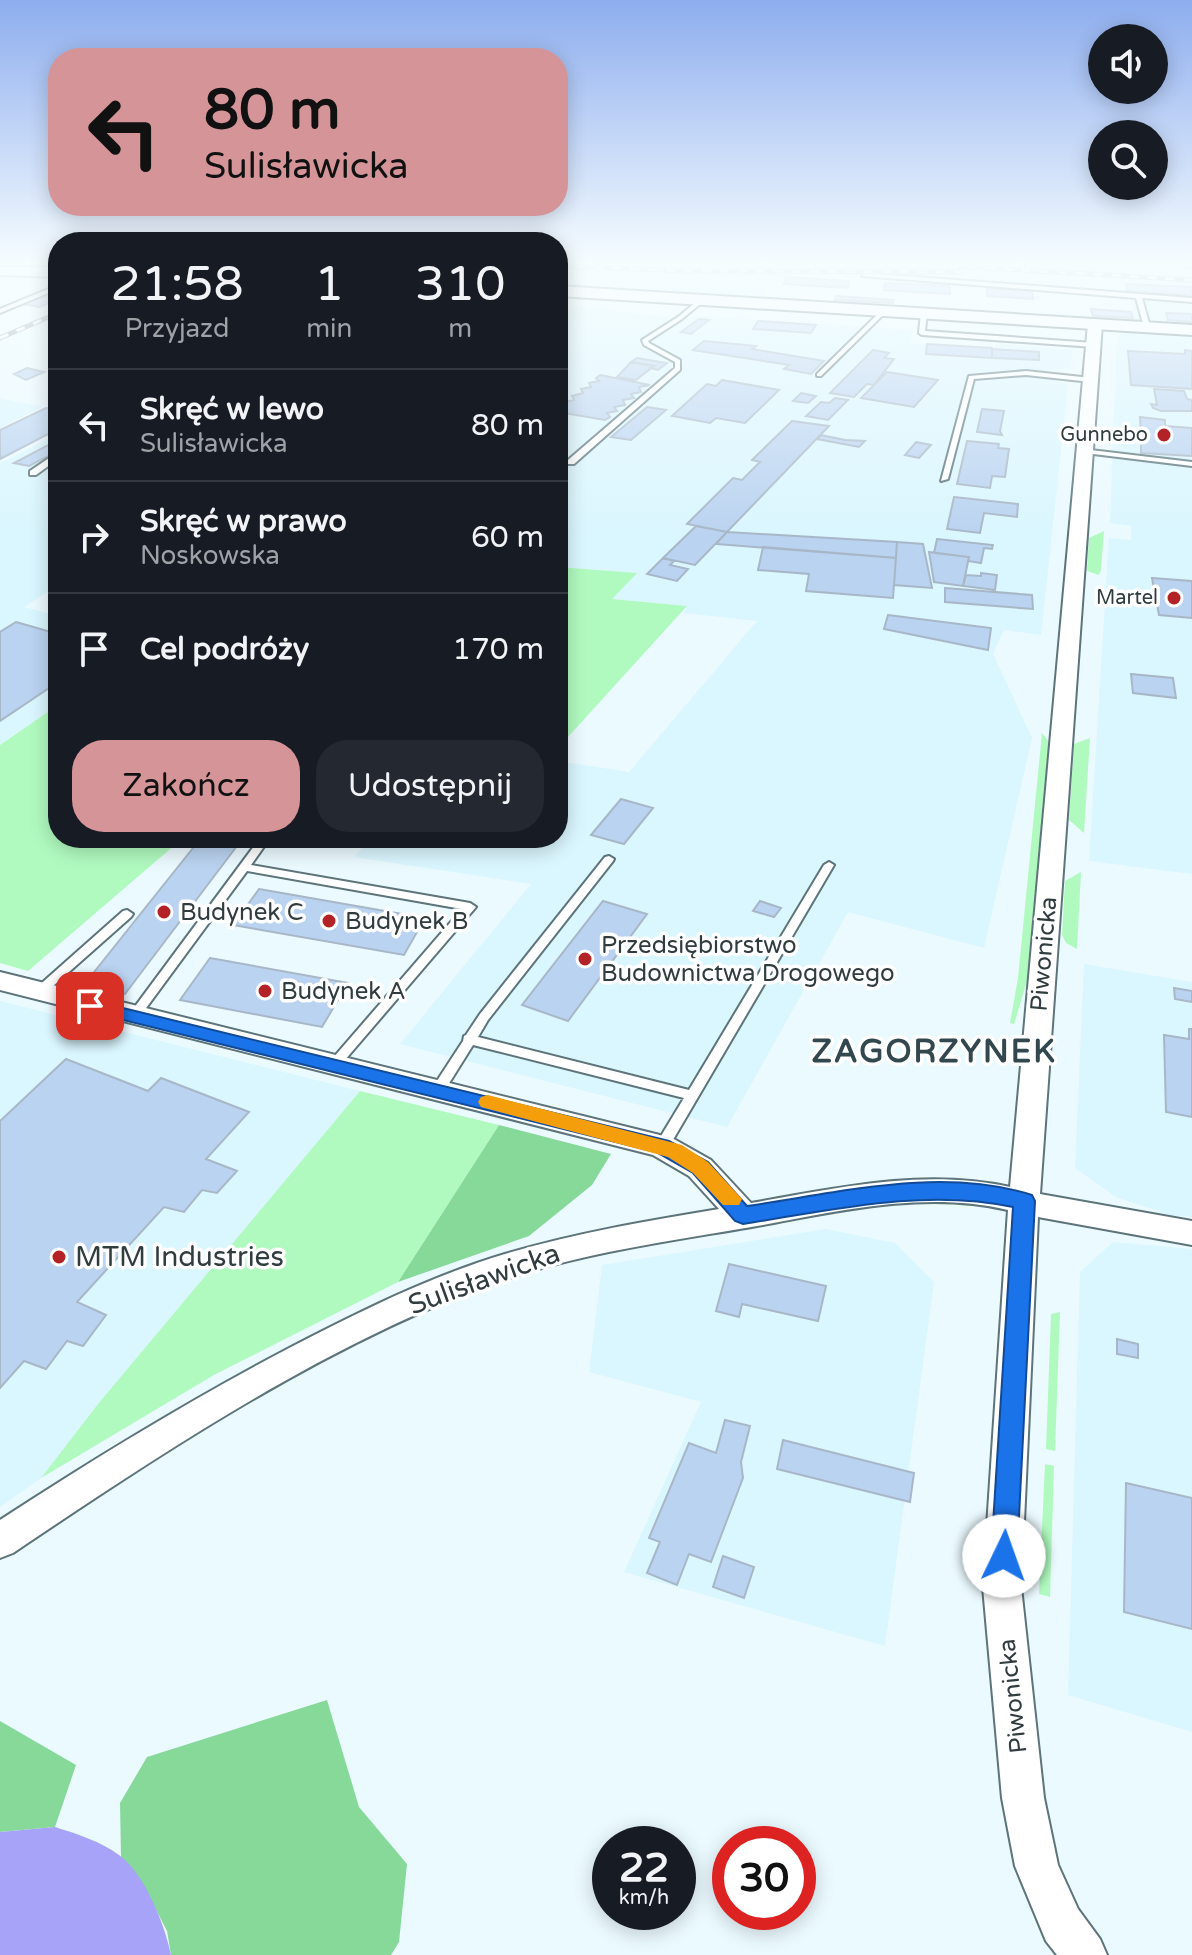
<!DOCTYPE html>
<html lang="pl">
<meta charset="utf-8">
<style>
:root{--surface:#171b24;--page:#242831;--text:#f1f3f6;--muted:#9ea1a6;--line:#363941;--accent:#d59598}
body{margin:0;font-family:"Varela Round",sans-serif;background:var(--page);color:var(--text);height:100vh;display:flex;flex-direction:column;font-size:30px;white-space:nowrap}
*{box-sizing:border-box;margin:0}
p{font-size:26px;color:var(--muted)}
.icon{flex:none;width:44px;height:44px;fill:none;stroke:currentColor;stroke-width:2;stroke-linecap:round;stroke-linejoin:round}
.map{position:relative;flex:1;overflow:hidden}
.side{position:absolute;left:48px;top:232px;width:520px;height:616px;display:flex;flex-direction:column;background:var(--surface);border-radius:32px;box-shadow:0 4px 20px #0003}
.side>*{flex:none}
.top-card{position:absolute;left:48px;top:48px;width:520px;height:168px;border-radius:32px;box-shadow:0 4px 20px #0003;background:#d59598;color:#111;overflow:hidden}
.tools{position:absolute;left:1088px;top:24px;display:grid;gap:16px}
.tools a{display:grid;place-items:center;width:80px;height:80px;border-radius:50%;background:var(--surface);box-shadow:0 4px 20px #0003;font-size:40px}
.speed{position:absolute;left:592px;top:1826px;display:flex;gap:16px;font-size:40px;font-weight:700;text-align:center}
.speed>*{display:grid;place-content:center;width:104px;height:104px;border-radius:50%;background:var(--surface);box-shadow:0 4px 20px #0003;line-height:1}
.speed small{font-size:20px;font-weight:400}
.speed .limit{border:12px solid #d22;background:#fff;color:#111}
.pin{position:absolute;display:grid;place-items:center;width:68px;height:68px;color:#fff;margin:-34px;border-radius:16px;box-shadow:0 4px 12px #0006}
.me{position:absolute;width:88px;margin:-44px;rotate:3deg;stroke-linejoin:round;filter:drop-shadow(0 0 6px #0008)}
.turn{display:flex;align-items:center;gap:28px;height:168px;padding:0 24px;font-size:36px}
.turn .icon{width:104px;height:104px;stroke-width:2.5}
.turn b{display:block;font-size:56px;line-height:68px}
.eta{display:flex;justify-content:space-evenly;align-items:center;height:136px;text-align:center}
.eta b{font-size:48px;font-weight:600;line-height:56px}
.action{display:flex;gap:16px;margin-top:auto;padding:16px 24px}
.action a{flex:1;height:92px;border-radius:32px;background:var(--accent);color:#111;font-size:32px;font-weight:600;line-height:92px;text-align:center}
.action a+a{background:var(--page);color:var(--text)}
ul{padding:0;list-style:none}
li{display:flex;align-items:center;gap:24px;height:112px;padding:0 24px;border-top:2px solid var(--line)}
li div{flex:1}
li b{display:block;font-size:30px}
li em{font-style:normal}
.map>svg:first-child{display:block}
</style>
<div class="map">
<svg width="1192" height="1955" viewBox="0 0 1192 1955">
<rect width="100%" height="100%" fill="#ebfaff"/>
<path fill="#daf6fe" d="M558,262H1192V324L1134,321L1131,299L1033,289L787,274L767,277L761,298L558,287Z
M564,305L689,319L694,316L912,330L911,343L991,348L1001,344L1073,350L1071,369L1047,370L1045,377L1068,385L1041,635L1004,630L993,654L1032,738L984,948L848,912L727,1127L400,1044L531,884L354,857L371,838H558V761L629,772L757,621L684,613L687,606L611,599L636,573L558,567V306Z
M1126,332L1192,336V874L1089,861L1109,538L1131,540V526L1110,523L1117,336Z
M0,398L42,407L0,428Z
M58,434V585L24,607L58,616V705L0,745V463Z
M1084,964L1192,982V1217L1170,1215L1116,1197L1075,1168Z
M0,1001L360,1091L98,1404L41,1478L0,1507Z
M826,1229L895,1243L934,1282L885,1646L624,1572L701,1402L589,1372L602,1265Z
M1113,1242L1192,1249V1732L1068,1695L1080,1272Z"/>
<path fill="#b0fabf" d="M1104,531L1101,570L1099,575L1087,571L1089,538Z
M558,567L637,573L612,599L687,606L558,748Z
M58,705V838H183L28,971L0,963V745Z
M1042,733L1049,742L1027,981L1014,1024L1010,1023L1018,978Z
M1090,738L1084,833L1069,820L1074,744Z
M1081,872L1077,949L1066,943L1062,935L1065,881Z
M360,1091L499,1125L398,1282L214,1375L41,1478L98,1404Z
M1060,1312L1055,1451L1046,1449L1051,1314Z
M1045,1464L1054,1466L1050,1597L1039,1594Z"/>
<path fill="#87d999" d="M499,1125L611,1154L592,1185L529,1236L398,1282Z
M327,1700L359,1807L407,1864L399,1942L391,1955H171L167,1931L146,1890L121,1857L120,1803L147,1757Z
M0,1721L76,1765L55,1827L0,1832Z"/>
<path fill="#a6a3f8" d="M55,1827C77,1834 100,1841 119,1855C145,1874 165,1925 171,1955H0V1832Z"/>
<path fill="#bad3f0" stroke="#a8b7c7" stroke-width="2" d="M786,277L849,281L848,288L784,284Z
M885,283L950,286V294L884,290Z
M1126,284L1192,287V295L1127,291Z
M987,289L1032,291L1033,299L987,296Z
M39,296L56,297L53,298L58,300L39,307L22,304Z
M836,296L894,300L893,303L835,300Z
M1091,309L1131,312L1133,318L1093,316Z
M1166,313L1192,314V322L1168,320Z
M699,319L709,320L691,334L681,332Z
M758,321L816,325L811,333L753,329Z
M704,341L756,346L752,349L824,361L811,374L784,369L789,365L693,350Z
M927,344L992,348V358L926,354Z
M992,349L1039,352V360L992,358Z
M873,350L889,353L884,358L894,359L874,385L867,384L854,397L830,393Z
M1185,350L1192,351V389L1131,385L1128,351L1185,354Z
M637,358L667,363L658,370L650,368L654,366L631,362Z
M631,362L654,366L636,380L617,377Z
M27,368L44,372L26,380L14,374Z
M887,372L938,380L914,407L861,398Z
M600,375L650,385L639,387L641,392L631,394L634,398L623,400L625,405L614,407L617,411L607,413L610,417L605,420L558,412V407L566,406L564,402L574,400L572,396L583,393L581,389L591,387L589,383L599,381L596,378Z
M722,380L779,390L745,423L716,418L710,423L672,416L707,384L716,386Z
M1154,389L1184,391L1187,399L1192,400V411H1161L1153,408L1151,404L1157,405Z
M801,393L816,396L808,403L793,401Z
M835,398L848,400L828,420L806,416L821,402L829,403Z
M647,407L666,410L631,440L611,437Z
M46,408L58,410V429L0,459V430Z
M982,409L1004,411L1000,431L1002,435L977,432Z
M1140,417L1165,420V426L1192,428V456L1141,453V438L1135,437V432H1141Z
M792,421L829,426L727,532L687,524L733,478L742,480L760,462L752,460Z
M821,435L845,440L865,441L859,447L817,439Z
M58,440V451L29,466L14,463Z
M967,441L999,444L998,448L1009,449L1005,477L992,476L990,488L957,484Z
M916,442L931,445L919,458L905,455Z
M954,497L1018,504L1017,517L984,513L980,533L947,529Z
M696,526L727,532L695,565L663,558Z
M727,532L897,542L896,558L716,544Z
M937,539L993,545L992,549L984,548L981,563L968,561L969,557L934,553Z
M897,542L923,544L932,588L894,585Z
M763,547L896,558L893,598L806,591L809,574L758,570Z
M929,552L969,557L963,586L934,582Z
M663,558L674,561L670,565L688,569L677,581L647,574Z
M981,573L997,575L995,590L963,586L966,575L981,576Z
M1152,578L1192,581V618L1159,615Z
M945,588L1032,595L1033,609L945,602Z
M888,615L991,628L988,650L884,629Z
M16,622L58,634V682L0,721V632Z
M1131,674L1173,678L1176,698L1133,693Z
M621,799L653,808L624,844L591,835Z
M201,838H243L125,994L83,986Z
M259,889L425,918L404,955L233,925Z
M603,901L647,914L568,1021L522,1005Z
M760,901L781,908L774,917L753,911Z
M210,958L348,983L322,1027L180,1000Z
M1174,988L1192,991V1002L1175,999Z
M1189,1029H1192V1117L1166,1112L1164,1035L1189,1039Z
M66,1059L148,1091L161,1078L249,1112L206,1159L237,1171L217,1193L202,1190L184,1212L164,1207L77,1302L106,1315L83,1346L67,1341L46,1369L24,1361L0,1388V1121Z
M729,1264L826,1286L818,1321L742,1304L739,1317L716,1311Z
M1117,1339L1138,1344V1358L1117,1354Z
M725,1420L750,1426L741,1462L743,1478L711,1562L689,1554L677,1585L647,1573L660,1542L649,1538L689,1443L716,1453Z
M783,1440L914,1473L910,1502L777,1469Z
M1126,1483L1192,1498V1629L1124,1612Z
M723,1556L754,1567L744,1598L713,1587Z"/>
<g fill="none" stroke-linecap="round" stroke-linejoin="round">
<g stroke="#5c747a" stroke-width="4">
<path id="service" d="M864,273L1192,298V302L1142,298L1150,327L1147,329L1144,327L1136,298L862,276Z
M58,285V289L0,313V309Z
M700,299L705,300L682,319L648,341L649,343L680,360V370L574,464H568V460L675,368V362L644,345L642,340L678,317Z
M882,310L887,311L821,376H817V374Z
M924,311L927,313L925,331L1094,343L1097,345L1094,347L922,335L919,333L921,313Z
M1026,371L1091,378L1094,380L1091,382L1026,375L974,379L948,479L941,481L969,376Z
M1082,449L1192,462V466L1085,453L1081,451Z
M55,454H58V459L36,475H30V471Z
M260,838H270L251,865L470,903L476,907L338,1068H328L327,1065L462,909L247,871L138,1019H130L128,1016Z
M326,838L359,840L360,842L355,845L331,841Z
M609,856L614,859L613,861L488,1020L478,1037L689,1090L824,865L829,862L834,865L667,1150H657L655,1146L684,1098L473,1045L443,1093H433L431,1090L463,1041L464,1036L466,1035L480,1014L605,857Z
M127,910L133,914L131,917L43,995H35L33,992L35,989L123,911Z"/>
</g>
<g stroke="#5c747a" stroke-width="4">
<path id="minor" d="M1095,320L1102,324L1040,1194L1192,1221V1245L1038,1217L1021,1587L1044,1798L1058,1865L1078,1909L1100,1939L1107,1955H1057L1046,1941L1015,1866L1002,1798L983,1587L1008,1210C927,1191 843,1210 763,1225C678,1240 591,1251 509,1278C337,1336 163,1452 13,1553L0,1558V1520C95,1458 192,1399 293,1346C361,1311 431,1276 505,1254C575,1233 647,1221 719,1209L689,1176L653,1155L0,990V972L672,1138L711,1160L751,1203C836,1188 924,1168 1010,1187L1088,324Z"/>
</g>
<g stroke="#5c747a" stroke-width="4">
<path id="tertiary" d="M0,267H58V277L0,275Z
M558,286L1192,325V335L558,296Z"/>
</g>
<use href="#service" fill="#fff" fill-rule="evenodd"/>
<use href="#minor" fill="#fff" fill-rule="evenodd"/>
<use href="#tertiary" fill="#fff" fill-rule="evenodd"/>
<g stroke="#909da1" stroke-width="5">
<path id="rail" d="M1126,262L1192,266
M558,266L687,271L961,272
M950,266L1192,280
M0,338L58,313"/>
</g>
<use href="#rail" stroke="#fff" stroke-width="3" stroke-dasharray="9" stroke-linecap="butt"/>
</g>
<linearGradient id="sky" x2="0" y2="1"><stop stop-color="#8dadee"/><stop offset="0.49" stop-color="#f6fdff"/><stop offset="1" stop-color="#f6fdff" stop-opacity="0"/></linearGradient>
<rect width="1192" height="536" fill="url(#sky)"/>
<path fill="#1a73e8" stroke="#114b97" stroke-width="2" d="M90,1000L669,1141L708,1162L747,1206C839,1193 940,1166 1032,1195L1035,1201L1017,1556L1013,1565L1004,1568L994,1565L991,1556L1013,1207C924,1188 832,1210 743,1224L735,1221L693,1173L656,1152L83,1010L81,1006L83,1002Z"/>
<path fill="#f59e0b" d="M488,1095L682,1145L708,1162L742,1199L739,1205H723L693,1173L668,1157L481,1107L478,1102L481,1097Z"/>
<g fill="#b32226" stroke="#fff" stroke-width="3">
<circle cx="1164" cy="435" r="8"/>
<circle cx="1174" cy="598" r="8"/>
<circle cx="164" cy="912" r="8"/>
<circle cx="329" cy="921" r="8"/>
<circle cx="585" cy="959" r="8"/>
<circle cx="265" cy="991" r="8"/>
<circle cx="59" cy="1257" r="8"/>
</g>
<g text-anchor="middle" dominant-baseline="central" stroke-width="7" stroke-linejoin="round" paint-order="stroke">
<g font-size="20" fill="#313c3f" stroke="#fff" text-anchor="end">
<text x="1148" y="435">Gunnebo</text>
<text x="1158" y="598">Martel</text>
</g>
<g font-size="24" fill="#313c3f" stroke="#fff" text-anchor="start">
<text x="180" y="912">Budynek C</text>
<text x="345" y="921">Budynek B</text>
<text x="601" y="945">Przedsiębiorstwo<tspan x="601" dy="28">Budownictwa Drogowego</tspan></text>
<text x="281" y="991">Budynek A</text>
</g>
<g font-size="24" fill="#313c3f" stroke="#fff">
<text transform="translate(1044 954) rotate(-85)">Piwonicka</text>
<text transform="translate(1013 1696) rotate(-96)">Piwonicka</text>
</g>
<g font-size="28" fill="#313c3f" stroke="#fff" text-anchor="start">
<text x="75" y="1257">MTM Industries</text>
</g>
<g font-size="28" fill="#313c3f" stroke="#fff">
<text transform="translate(484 1279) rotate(-20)">Sulisławicka</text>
</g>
<g font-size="32" font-weight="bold" letter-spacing="2" fill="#32484e" stroke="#fff">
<text x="934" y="1052">ZAGORZYNEK</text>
</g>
</g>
</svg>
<div class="tools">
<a><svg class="icon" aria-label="sound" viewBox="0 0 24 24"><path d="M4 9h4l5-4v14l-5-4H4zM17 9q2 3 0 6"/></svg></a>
<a><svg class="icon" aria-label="search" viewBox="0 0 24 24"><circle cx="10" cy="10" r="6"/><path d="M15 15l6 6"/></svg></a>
</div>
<div class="speed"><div>22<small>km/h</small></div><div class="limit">30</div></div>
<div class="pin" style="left:90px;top:1006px;background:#d93025"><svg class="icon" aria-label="arrive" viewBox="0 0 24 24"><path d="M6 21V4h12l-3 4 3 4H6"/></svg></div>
<svg class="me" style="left:1004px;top:1556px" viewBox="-20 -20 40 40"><circle r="19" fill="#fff"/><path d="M0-13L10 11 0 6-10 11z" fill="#1a73e8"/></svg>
<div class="top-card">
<div class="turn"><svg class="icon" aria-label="left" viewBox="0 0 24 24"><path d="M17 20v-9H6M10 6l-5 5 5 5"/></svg><div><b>80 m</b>Sulisławicka</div></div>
</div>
<section class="side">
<div class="eta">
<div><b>21:58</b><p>Przyjazd</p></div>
<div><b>1</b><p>min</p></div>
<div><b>310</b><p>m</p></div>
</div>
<ul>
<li><svg class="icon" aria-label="left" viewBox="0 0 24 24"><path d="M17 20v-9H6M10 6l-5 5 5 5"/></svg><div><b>Skręć w lewo</b><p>Sulisławicka</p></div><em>80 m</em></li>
<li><svg class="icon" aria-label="right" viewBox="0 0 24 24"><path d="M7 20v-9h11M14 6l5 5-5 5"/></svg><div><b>Skręć w prawo</b><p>Noskowska</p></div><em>60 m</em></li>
<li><svg class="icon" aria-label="arrive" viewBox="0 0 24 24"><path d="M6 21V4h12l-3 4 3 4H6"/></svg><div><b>Cel podróży</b></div><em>170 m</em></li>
</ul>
<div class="action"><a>Zakończ</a><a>Udostępnij</a></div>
</section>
</div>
